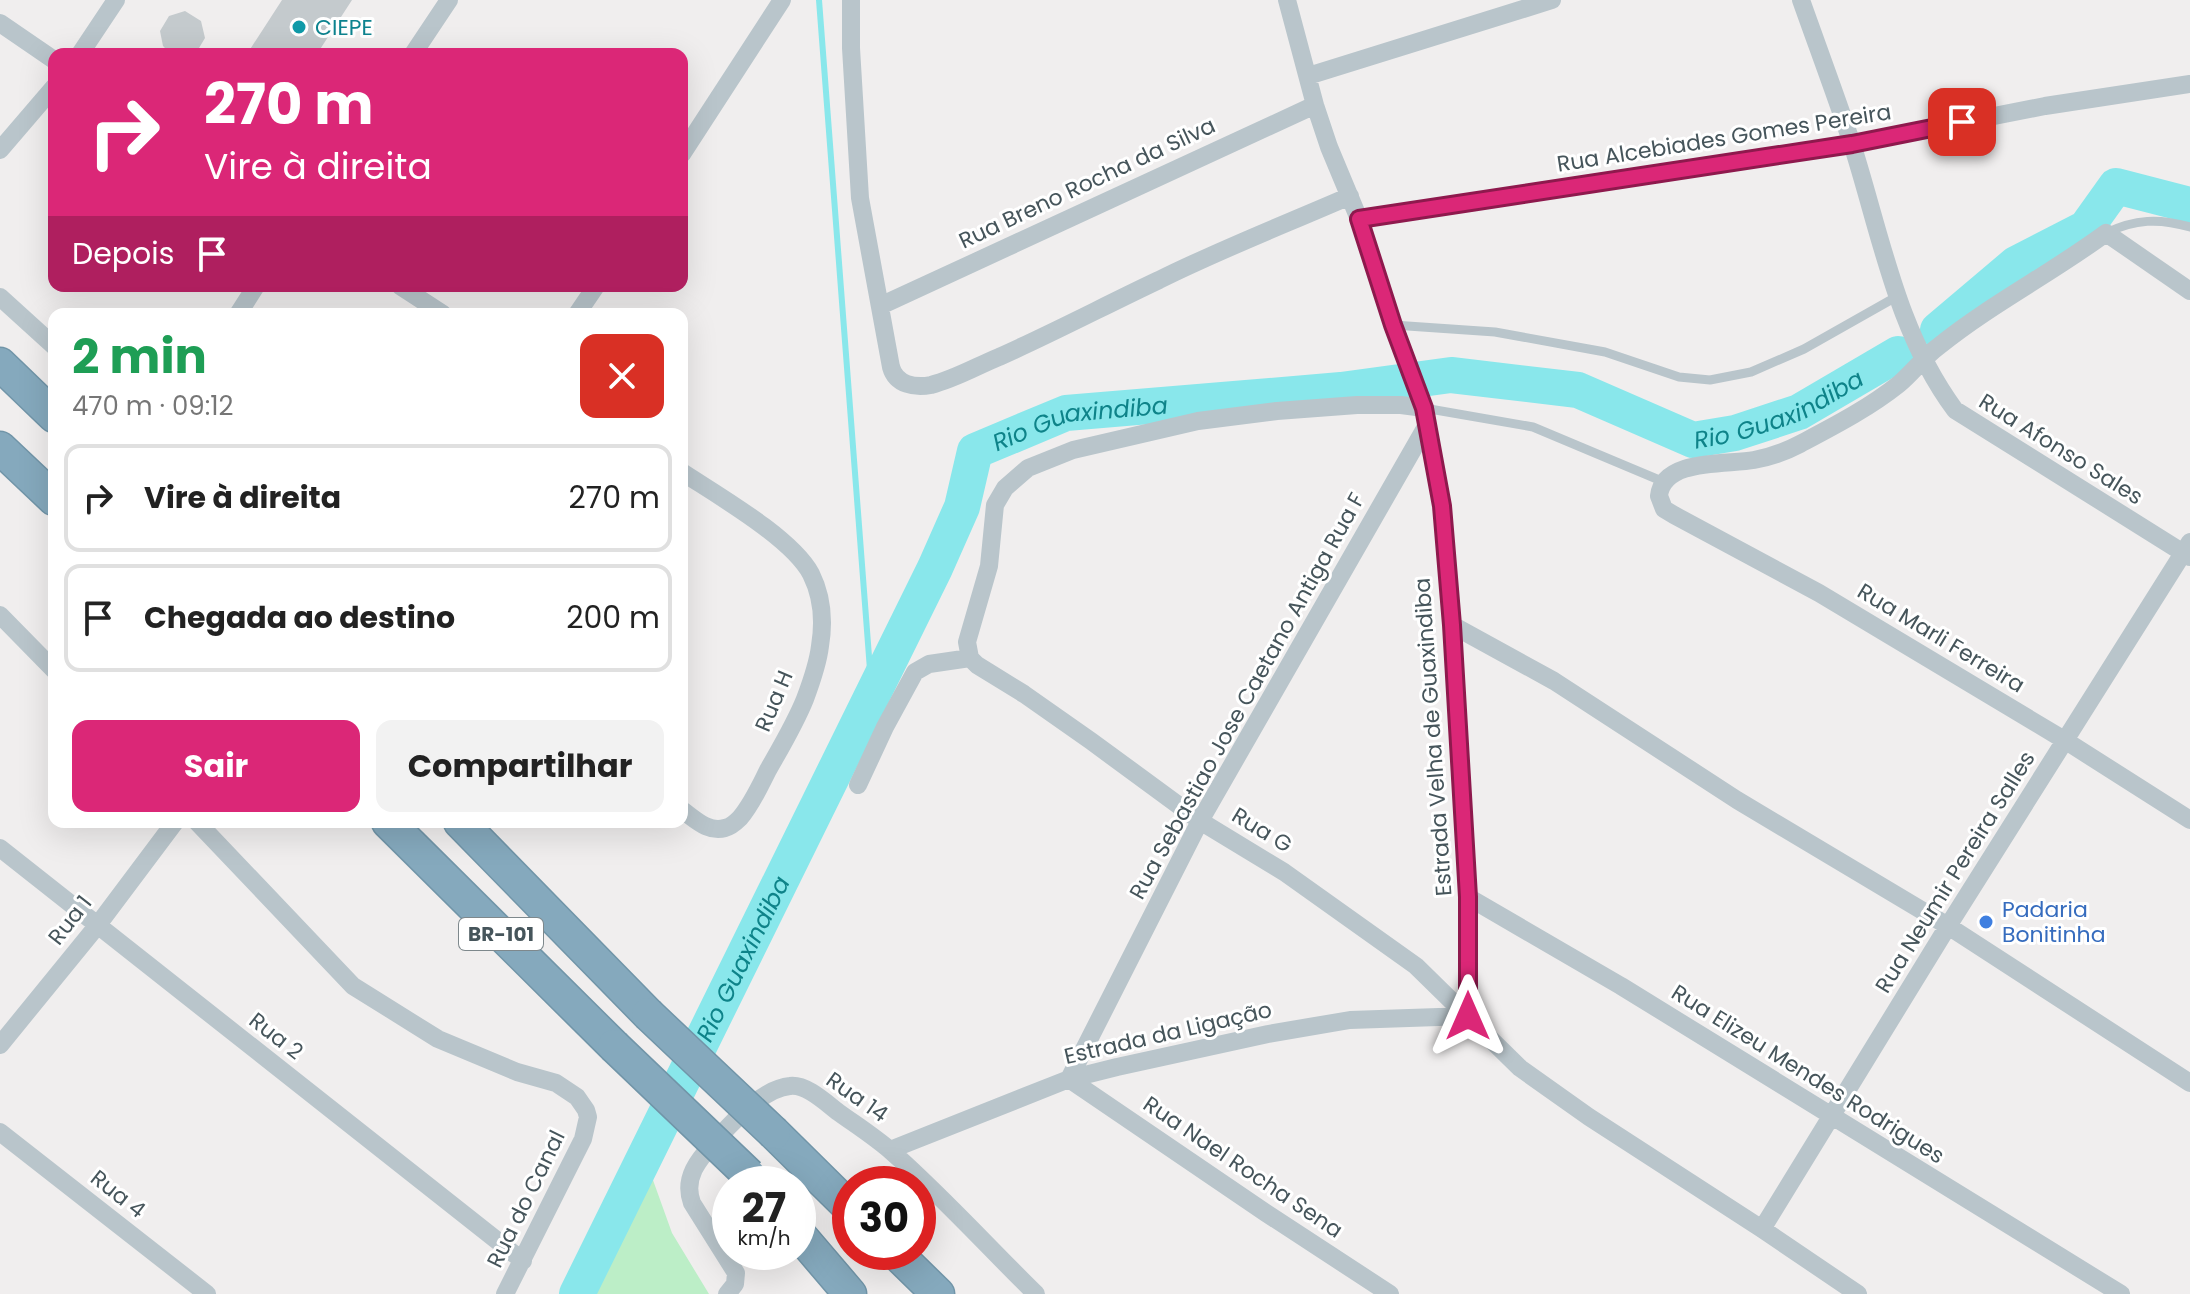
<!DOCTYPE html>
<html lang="pt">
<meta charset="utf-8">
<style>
:root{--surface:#fff;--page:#f2f2f2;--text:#222;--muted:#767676;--line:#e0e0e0;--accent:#db2777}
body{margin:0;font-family:Poppins,sans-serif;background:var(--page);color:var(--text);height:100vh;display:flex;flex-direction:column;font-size:30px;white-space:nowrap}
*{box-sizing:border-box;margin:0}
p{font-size:26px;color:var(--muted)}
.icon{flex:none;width:44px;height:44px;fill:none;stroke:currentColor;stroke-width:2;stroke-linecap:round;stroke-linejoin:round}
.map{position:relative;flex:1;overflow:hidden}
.panel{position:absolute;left:48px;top:308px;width:640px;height:520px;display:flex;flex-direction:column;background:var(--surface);border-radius:16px;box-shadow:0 8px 32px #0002}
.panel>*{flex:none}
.hud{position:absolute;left:48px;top:48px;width:640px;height:244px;border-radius:16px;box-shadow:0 8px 32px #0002;background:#db2777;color:#fff;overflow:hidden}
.speed{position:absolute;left:712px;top:1166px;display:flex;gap:16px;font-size:40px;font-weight:700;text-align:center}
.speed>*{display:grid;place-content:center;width:104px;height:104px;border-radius:50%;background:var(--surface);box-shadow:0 8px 32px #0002;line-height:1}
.speed small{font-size:20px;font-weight:400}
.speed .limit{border:12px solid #d22;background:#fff;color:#111}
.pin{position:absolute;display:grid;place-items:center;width:68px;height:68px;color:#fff;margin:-34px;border-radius:16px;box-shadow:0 4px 12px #0006}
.me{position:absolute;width:88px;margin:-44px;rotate:0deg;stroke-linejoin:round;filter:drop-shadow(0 0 6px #0008)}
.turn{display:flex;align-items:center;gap:28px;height:168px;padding:0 24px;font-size:36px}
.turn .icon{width:104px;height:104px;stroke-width:2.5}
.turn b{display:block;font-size:56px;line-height:68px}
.then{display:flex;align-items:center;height:76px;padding:0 24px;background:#0003;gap:16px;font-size:30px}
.round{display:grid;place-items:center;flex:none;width:84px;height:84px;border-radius:16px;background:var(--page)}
.head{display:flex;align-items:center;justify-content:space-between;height:136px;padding:0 24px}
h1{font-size:48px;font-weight:700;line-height:60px;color:#1e9e55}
.action{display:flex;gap:16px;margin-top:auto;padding:16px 24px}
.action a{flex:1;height:92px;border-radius:16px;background:var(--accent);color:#fff;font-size:32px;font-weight:700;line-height:92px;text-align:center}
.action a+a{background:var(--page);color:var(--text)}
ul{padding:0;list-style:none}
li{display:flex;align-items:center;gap:24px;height:108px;margin:0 16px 12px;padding:0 8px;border:4px solid var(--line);border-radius:16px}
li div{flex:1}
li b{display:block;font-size:30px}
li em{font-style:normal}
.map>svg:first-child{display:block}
</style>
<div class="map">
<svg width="2190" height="1294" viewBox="0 0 2190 1294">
<rect width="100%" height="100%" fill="#f0eeee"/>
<path fill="#bceec7" d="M649,1169L672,1233L709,1294H578L620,1207Z"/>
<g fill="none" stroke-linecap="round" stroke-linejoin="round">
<path stroke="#89e7eb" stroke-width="6" d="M819,0L872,696"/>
<g stroke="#89e7eb" stroke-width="36">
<path d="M1938,330L2016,264L2086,228L2116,186L2190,205"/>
<path id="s1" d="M577,1294L935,568L962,507L975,451L1066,413L1341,390L1451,375L1578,390L1693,440L1735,433L1799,412L1898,354"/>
</g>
</g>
<path fill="#c4cacd" d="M282,0H352L317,54H247Z
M185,11L201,21L205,38L196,53L163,54L166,49L163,46L160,31L169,16Z"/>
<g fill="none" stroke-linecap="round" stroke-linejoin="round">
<g stroke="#7195a8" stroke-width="35">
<path id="highway" d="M0,364L54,416
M0,448L54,499
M388,822L614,1046
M460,822L648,1014
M774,1133L850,1208
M798,1233L850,1294
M895,1252L938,1294"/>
</g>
<path stroke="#b9c5cb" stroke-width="9" d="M2106,233C2135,219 2159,218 2190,227
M1393,325L1495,332L1605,352L1679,377L1710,380L1751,372L1804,349L1896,297
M1424,408L1533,427L1664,482"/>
<path stroke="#b9c5cb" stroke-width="18" d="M851,0V48L860,198L891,367C896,385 915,388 931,385C955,379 977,366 999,357C1053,333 1106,305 1159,280C1221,249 1286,224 1350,196
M1287,0L1315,105L1329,147L1359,219L1393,325L1424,408L1427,425L1442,506L1452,625L1468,897V1016
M1801,0C1818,48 1836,96 1852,144C1881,235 1897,332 1955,410L2190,557
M0,23L54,60
M80,54L116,0
M413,54L449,0
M1308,76L1552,0
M0,150L54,87
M682,154L782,0
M1359,219L1852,144L2045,106L2190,84
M400,286L443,314
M2190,291L2106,233C2052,273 1991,304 1939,346C1924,357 1913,372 1899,384C1869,408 1834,426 1800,444C1785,452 1770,457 1754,460C1727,465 1663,458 1659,496L1664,509L1674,515L1819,593L2066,741L2190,820
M0,297L54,346
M880,306L1315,105
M238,314L256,286
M577,314L596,286
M1424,408L1401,405H1357L1277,411L1198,421L1073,450L1028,468L1005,488L995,505L989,566L967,642L970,658L977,665L1024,694L1091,741L1200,821L1284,872L1416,966L1520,1068L1589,1117L1762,1229L1858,1294
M682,472C717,495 792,538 811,574C822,596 824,622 820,646C818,663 811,683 805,699C795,724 781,747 768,770C760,786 752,804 740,818C736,822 731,827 725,828C708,833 695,819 682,810
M0,615L54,670
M1452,625L1554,681L1737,800L1948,926L2190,1083
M858,785L885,727L915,672L929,664L970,658
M197,822L353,986L438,1039L517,1072L556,1083L577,1097L586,1110L588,1117L583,1139L505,1294
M0,848L523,1261
M1468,897L1621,986L2121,1294
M0,1045L97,926L175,822
M1069,1079L1200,821L1427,425
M1069,1079L1266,1213L1390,1294
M0,1132L207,1294
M890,1150L1069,1079L1117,1067L1268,1034L1350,1020L1468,1016
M1762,1229L1948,926L2190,542
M727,1294L735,1284L736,1273L692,1203C682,1176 701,1157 717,1139C734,1120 764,1088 790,1086C806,1084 825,1102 838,1112C856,1125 875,1137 892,1152C942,1196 988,1247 1036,1294"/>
<use href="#highway" stroke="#85a9bd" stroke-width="32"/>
<g stroke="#7195a8" stroke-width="35" stroke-linecap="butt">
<path id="highway-bridge" d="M648,1014L774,1133
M614,1046L749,1175"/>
</g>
<use href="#highway-bridge" stroke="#85a9bd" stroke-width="32"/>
</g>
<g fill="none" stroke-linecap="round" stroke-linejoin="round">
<g stroke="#8e194d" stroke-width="20">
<path id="route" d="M1468,1016V897L1452,625L1442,506L1424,408L1393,325L1359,219L1852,144L1962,122"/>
</g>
<use href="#route" stroke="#db2777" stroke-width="14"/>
</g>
<circle fill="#0f9aa8" stroke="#fff" stroke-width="3" cx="299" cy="27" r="8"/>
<circle fill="#3f7fe0" stroke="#fff" stroke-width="3" cx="1986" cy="922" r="8"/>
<g text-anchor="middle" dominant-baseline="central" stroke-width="6" stroke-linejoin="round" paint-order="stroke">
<rect fill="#fff" stroke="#7e888c" stroke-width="2" x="459" y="918" width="84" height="32" rx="6"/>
<g font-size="20" font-weight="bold" fill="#46555b">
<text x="501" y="934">BR-101</text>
</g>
<g font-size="22" fill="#0d838f" stroke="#fff" text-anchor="start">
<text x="315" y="27">CIEPE</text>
</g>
<g font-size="22" fill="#46555b" stroke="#fff">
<text transform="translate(1724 138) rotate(-9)">Rua Alcebiades Gomes Pereira</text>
<text transform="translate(1087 183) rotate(-25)">Rua Breno Rocha da Silva</text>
<text transform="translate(2061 449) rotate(32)">Rua Afonso Sales</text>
<text transform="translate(1941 638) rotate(31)">Rua Marli Ferreira</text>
<text transform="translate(1247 696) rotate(-61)">Rua Sebastiao Jose Caetano Antiga Rua F</text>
<text transform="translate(774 701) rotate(-67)">Rua H</text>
<text transform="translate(1433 737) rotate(-94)">Estrada Velha de Guaxindiba</text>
<text transform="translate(1262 830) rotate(31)">Rua G</text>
<text transform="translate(1955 872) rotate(-58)">Rua Neumir Pereira Salles</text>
<text transform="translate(70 920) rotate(-52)">Rua 1</text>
<text transform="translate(1168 1033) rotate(-13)">Estrada da Ligação</text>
<text transform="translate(276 1036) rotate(38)">Rua 2</text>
<text transform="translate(1808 1074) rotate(32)">Rua Elizeu Mendes Rodrigues</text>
<text transform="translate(857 1097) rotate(35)">Rua 14</text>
<text transform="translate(1243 1167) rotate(34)">Rua Nael Rocha Sena</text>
<text transform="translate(118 1194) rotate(38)">Rua 4</text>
<text transform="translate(526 1199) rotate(-64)">Rua do Canal</text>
</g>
<g font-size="22" fill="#366cbe" stroke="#fff" text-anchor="start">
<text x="2002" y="909">Padaria<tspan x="2002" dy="25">Bonitinha</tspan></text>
</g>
<g font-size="24" font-style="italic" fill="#0e8389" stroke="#fff">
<text stroke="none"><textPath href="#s1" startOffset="1764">Rio Guaxindiba</textPath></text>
<text stroke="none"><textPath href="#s1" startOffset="1044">Rio Guaxindiba</textPath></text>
<text stroke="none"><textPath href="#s1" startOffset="374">Rio Guaxindiba</textPath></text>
</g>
</g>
</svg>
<div class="speed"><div>27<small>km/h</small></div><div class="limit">30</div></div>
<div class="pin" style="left:1962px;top:122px;background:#d93025"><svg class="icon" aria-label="arrive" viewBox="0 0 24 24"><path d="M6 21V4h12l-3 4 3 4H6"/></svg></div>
<svg class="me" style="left:1468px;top:1016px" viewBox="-20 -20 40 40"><path d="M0-17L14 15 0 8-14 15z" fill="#db2777" stroke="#fff" stroke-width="4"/></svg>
<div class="hud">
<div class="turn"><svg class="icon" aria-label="right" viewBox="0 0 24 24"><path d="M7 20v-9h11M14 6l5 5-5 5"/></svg><div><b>270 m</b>Vire à direita</div></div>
<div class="then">Depois<svg class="icon" aria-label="arrive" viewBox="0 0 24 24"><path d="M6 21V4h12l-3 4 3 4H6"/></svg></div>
</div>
<section class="panel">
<div class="head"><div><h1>2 min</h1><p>470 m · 09:12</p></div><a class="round" style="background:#d93025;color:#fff"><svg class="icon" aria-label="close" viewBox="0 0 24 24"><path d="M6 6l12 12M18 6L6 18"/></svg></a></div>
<ul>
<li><svg class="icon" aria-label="right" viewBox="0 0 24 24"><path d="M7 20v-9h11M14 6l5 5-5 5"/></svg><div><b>Vire à direita</b></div><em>270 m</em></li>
<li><svg class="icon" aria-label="arrive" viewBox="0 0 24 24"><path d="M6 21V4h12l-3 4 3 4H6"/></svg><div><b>Chegada ao destino</b></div><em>200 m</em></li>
</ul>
<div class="action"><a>Sair</a><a>Compartilhar</a></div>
</section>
</div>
